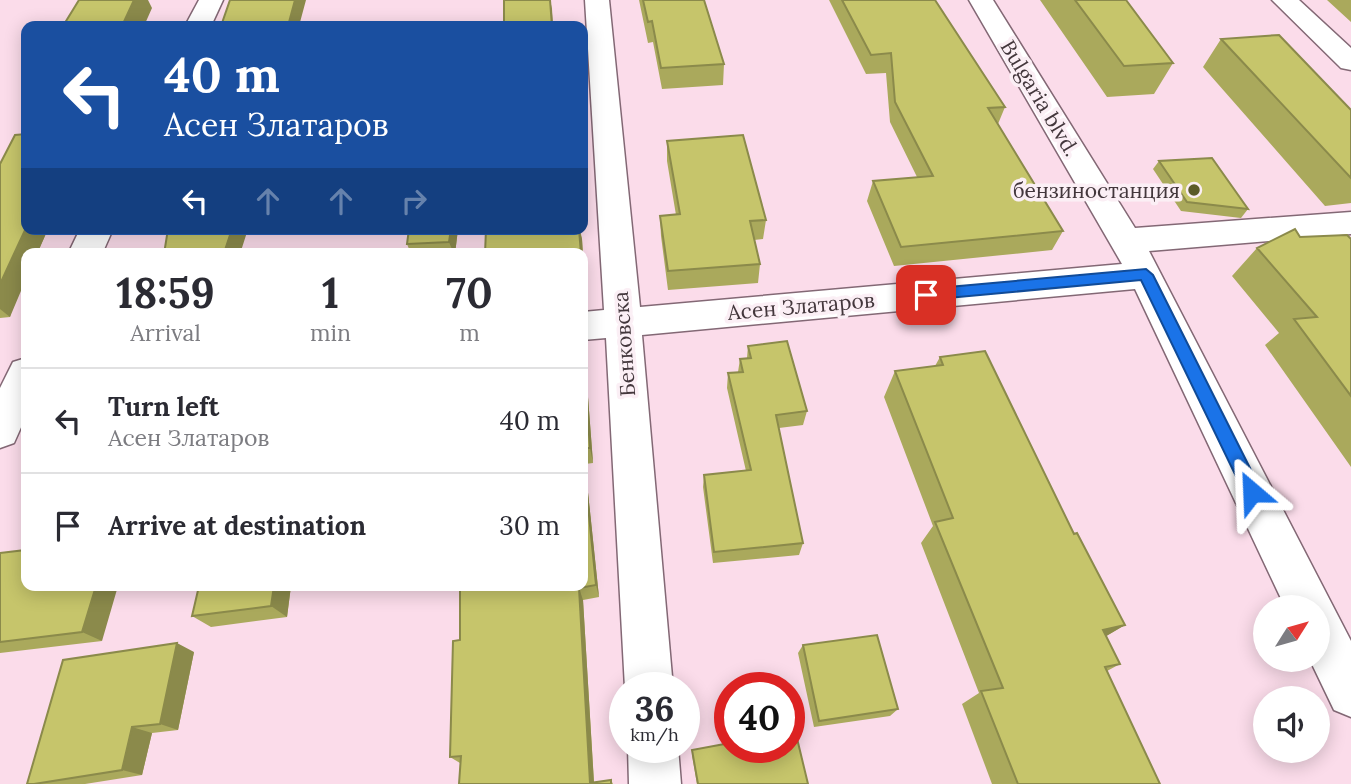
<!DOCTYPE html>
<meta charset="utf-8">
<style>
:root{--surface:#fff;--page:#f2f2f3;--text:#2b2b33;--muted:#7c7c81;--line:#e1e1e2}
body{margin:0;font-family:Lora,serif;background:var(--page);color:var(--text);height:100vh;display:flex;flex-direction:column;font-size:26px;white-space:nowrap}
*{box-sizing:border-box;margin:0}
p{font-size:23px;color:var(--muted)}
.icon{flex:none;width:38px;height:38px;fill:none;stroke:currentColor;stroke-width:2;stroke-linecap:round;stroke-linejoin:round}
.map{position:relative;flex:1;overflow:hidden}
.drawer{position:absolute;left:21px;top:248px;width:567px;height:343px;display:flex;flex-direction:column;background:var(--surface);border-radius:14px;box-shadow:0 4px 18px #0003}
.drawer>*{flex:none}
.guide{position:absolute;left:21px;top:21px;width:567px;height:214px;border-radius:14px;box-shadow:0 4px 18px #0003;background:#1a4fa0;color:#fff;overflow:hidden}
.needle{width:46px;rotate:53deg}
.buttons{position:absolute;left:1253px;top:595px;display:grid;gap:14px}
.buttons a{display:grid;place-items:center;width:77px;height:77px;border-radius:50%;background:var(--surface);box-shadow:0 4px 18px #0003;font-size:35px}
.speed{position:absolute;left:609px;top:672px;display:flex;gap:14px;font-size:35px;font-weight:700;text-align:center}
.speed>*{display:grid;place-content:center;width:91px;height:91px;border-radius:50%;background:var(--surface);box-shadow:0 4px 18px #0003;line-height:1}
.speed small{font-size:18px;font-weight:400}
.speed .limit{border:10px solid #d22;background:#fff;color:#111}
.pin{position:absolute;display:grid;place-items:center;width:60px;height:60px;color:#fff;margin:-30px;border-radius:14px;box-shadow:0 4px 10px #0006}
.me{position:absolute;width:77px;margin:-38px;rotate:334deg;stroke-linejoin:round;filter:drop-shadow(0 0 5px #0008)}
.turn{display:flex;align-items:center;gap:24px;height:147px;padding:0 28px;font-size:32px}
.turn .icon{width:91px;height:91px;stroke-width:2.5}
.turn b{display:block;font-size:49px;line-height:60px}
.lanes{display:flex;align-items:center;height:66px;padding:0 28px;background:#0003;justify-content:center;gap:35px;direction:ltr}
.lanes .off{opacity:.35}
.eta{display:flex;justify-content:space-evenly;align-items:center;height:119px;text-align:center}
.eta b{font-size:42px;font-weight:700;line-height:49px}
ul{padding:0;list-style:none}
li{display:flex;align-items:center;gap:21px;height:105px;padding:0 28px;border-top:2px solid var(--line)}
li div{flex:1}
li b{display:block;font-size:26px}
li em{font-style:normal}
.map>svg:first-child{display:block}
</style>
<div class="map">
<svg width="1351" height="784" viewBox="0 0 1351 784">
<rect width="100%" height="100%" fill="#fbdcea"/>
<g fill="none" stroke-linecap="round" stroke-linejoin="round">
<g stroke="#836875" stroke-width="3">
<path id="minor" d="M199,0H223L211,26H185Z
M585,0H609L640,307L1122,264L969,0H993L1135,228L1351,212V234L1149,251L1351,641V717L1334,710L1310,660H1318V607H1285L1135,289L642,335L673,688H625L606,338L583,340V312L604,310Z
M1272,0H1299L1351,48V70L1341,68Z
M80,229H113L102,254H68Z
M26,358V416L14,443L0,448V388L13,362Z
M628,747H678L681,784H629Z"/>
</g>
<use href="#minor" fill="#fff" fill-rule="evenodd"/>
</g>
<path fill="#aaa95c" d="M639,0H704L724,64L723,85L662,89L653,42L648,43Z
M829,0H935L1005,107L998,124L1063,231L1052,250L894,266L867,201L873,181L917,177L890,122L886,73L866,74Z
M1040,0H1126L1173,63L1154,94L1107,97Z
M1327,0H1351V22Z
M1221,39L1351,110V203L1325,206L1203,67Z
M667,141L766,220L763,239L754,240L760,264L758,283L668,290L661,236L660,216L676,215L667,161Z
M1159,161L1248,209L1241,218L1181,211L1153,169Z
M0,164L48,229L37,254H26L10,317L0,318Z
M409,229H458L455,254H411L407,244Z
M486,229H580L582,239L585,290H583V254Z
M1300,237L1351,239V467L1265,345L1279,333L1232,276L1257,248Z
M748,346L807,411L803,425L779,428L803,543L799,555L713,563L703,487L704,475L746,471L727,388L728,373L738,372L740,359L747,358Z
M940,357L1074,534L1125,625L1106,636L1120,664L1107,671L1160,784H992L962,704L979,693L921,543L933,526L884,397L895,371L935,366Z
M583,367L587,384L593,463L585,464L599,597L583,600L594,782L611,780L613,784H459L460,763L450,757L460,640L583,586Z
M25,550L102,641L0,653V553Z
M199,586H291L287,617L211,627L192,616Z
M803,645L898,709L890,716L814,727L798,653Z
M194,652L178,730L152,733L142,775L85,784H27Z
M692,750L808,784H697L692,755Z"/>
<path fill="#8b8a4b" d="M134,0H148L152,8L144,26H122Z
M295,0H306L299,26H288Z
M550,0L552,9L553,26H552Z
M26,228V229H48L37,254H26V279L10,317L0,309V284Z
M232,229H248L240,254L224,253Z
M451,229H458L455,254H454L449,242Z
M579,229L582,239L585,290L583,273V254H581Z
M584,367L587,384L593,463L590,448Z
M583,452L585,464L599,597L596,585Z
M96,586H118L102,641L82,632Z
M274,586H291L287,617L271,606Z
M579,588L583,600L594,784L590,783Z
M1125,625L1098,641L1103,630Z
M177,643L194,652L178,730L160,724Z
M132,727L152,733L142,775L122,770Z"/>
<path fill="#c6c56b" stroke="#8b8a4b" stroke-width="2" d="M79,0H134L122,26H63Z
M230,0H295L288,26H221Z
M504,0H550L552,26H504Z
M643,0H704L724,64L661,68L652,21L648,22Z
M842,0H935L1005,107L988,108L1063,231L901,247L873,181L933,176L895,102L891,53L871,55Z
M1075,0H1126L1173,63L1124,66Z
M1279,35L1351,110V178L1221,39Z
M26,134V228L0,284V164L15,135Z
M743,135L766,220L750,221L760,264L668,271L660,216L680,214L667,141Z
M1212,158L1248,209L1187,202L1159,161Z
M168,229H232L224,253L164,254Z
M409,229H451L449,242L407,244Z
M486,229H579L581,254H485Z
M1295,229L1300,237L1347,235L1351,239V396L1294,319L1317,317L1257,248Z
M787,341L807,411L776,415L803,543L714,552L704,475L751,470L728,373L743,372L740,359L751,358L748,346Z
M985,351L1074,534L1077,533L1125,625L1103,630L1120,664L1105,667L1160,784H1018L981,691L1003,688L935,522L953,518L895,371L943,365L940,357Z
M583,367H584L590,448H583Z
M583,456L596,585L579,588L590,783L611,780V784H459L461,756L450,757L453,641L460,640V586H583Z
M26,547V586H96L82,632L0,642V553L25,550Z
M199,586H274L271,606L192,616Z
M877,635L898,709L819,721L803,645Z
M177,643L160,724L132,727L122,770L34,784H27L63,660Z
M795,730L808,784H698L692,750L730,743V747H789V731Z"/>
<path fill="#1a73e8" stroke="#114b97" stroke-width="2" d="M1146,269L1153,275L1259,486L1261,492L1259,497L1252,499L1246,497L1141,280L926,300L918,295L926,289Z"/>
<circle fill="#5b5b28" stroke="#fbeff5" stroke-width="2.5" cx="1194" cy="190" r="7"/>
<g text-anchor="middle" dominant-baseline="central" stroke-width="7" stroke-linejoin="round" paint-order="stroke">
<g font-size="21" fill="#43373c" stroke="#fbeff5">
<text transform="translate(1040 98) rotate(59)">Bulgaria blvd.</text>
<text transform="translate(801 306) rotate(-5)">Асен Златаров</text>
<text transform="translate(624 344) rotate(-94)">Бенковска</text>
</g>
<g font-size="21" fill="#43373c" stroke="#fbeff5" text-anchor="end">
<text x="1180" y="190">бензиностанция</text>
</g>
</g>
</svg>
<div class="buttons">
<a><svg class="needle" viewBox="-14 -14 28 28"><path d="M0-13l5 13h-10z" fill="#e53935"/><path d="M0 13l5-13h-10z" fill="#7c7c81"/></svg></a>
<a><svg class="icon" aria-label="sound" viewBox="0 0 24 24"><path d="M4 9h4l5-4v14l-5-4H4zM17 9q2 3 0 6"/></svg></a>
</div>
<div class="speed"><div>36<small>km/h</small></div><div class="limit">40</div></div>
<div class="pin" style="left:926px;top:295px;background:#d93025"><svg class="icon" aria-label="arrive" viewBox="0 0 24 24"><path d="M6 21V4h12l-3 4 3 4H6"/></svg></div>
<svg class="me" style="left:1252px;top:492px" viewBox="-20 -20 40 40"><path d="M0-17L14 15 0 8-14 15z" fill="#1a73e8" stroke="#fff" stroke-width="4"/></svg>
<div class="guide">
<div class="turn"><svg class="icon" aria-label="left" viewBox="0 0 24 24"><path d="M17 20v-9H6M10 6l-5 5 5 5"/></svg><div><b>40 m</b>Асен Златаров</div></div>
<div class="lanes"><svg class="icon" aria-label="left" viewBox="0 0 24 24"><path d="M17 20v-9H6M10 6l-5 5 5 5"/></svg><svg class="icon off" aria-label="ahead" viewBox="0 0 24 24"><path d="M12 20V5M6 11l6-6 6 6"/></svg><svg class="icon off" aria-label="ahead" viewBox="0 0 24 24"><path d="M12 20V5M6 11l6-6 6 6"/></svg><svg class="icon off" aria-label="right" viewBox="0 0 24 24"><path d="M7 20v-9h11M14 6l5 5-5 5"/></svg></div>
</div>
<section class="drawer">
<div class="eta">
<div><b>18:59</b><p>Arrival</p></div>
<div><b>1</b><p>min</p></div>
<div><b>70</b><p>m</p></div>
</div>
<ul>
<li><svg class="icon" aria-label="left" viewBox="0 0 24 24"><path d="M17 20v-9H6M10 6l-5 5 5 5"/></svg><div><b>Turn left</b><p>Асен Златаров</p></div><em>40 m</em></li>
<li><svg class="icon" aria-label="arrive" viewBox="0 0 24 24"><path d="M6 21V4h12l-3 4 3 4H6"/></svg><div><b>Arrive at destination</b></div><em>30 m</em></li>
</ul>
</section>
</div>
